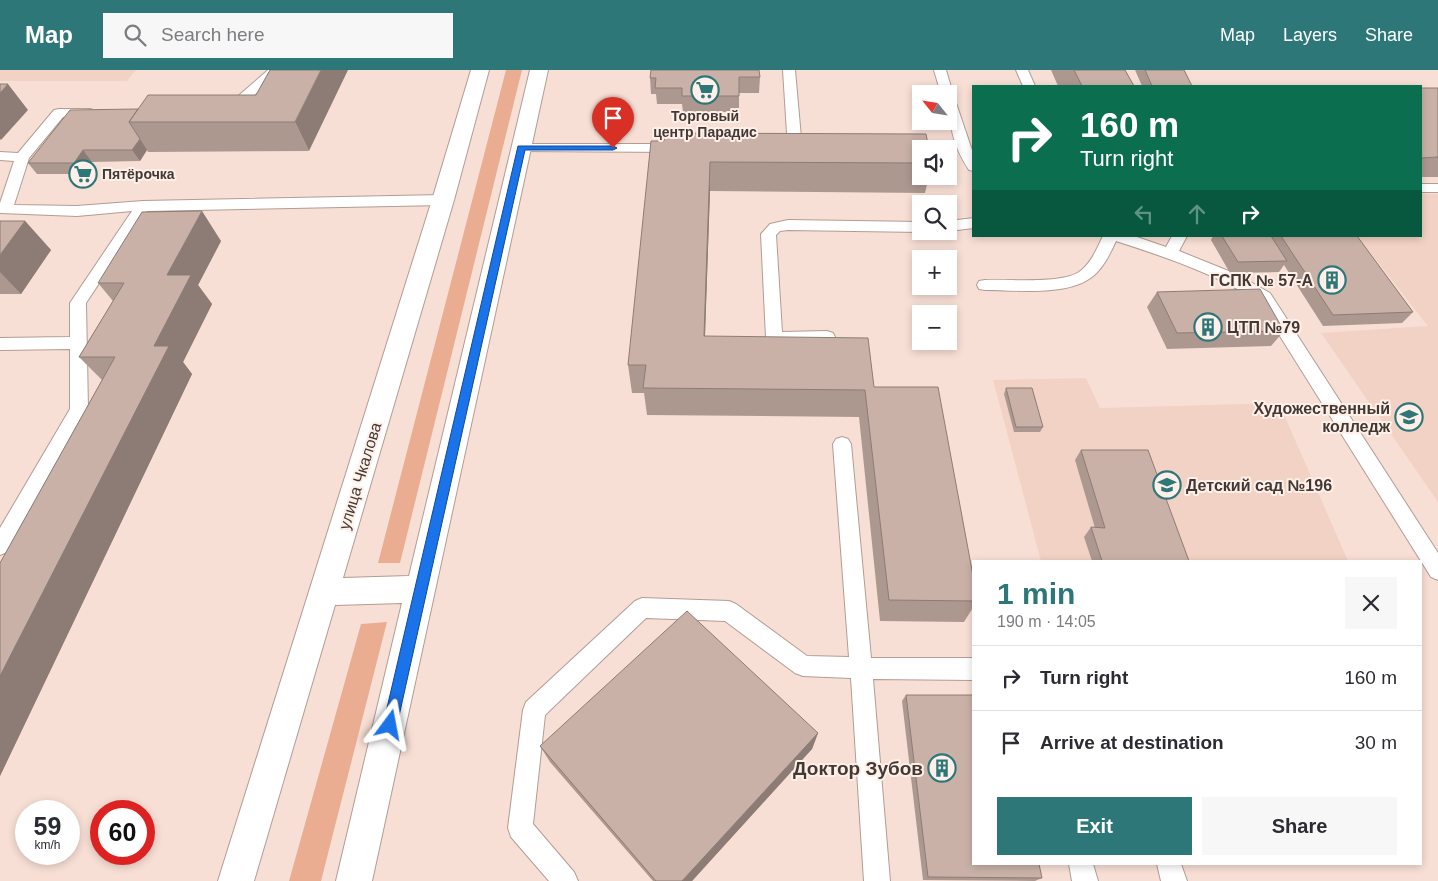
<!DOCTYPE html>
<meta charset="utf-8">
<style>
:root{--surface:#fff;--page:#f7f7f7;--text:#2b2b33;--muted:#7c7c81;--line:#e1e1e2;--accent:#2d7779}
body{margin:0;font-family:Helvetica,sans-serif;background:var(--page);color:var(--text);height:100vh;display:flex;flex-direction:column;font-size:19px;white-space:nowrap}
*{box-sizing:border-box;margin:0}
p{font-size:16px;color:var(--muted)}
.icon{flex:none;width:28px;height:28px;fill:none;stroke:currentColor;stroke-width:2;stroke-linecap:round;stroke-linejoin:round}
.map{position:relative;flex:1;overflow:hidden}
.side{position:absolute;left:972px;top:490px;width:450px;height:305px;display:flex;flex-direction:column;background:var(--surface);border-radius:0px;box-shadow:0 2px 8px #0003}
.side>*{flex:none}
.hud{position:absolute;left:972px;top:15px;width:450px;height:152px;border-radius:0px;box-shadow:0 2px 8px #0003;background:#0b6e4f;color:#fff;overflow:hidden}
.needle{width:32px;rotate:300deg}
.buttons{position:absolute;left:912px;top:15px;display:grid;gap:10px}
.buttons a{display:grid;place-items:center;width:45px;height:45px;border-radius:0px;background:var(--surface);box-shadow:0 2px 8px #0003;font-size:25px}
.speed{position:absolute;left:15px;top:730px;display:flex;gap:10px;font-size:25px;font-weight:700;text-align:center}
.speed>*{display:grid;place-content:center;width:65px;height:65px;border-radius:50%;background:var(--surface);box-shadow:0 2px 8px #0003;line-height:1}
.speed small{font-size:12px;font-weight:400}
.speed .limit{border:8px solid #d22;background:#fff;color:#111}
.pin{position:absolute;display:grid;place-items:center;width:42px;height:42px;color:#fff;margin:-51px -21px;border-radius:50% 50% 50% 0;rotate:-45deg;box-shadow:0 0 5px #0007}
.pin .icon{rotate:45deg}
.me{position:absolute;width:55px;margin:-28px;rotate:13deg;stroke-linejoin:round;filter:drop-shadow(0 0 4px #0008)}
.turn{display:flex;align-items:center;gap:18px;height:105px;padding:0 25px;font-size:22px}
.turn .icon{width:65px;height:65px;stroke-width:2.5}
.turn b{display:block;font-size:35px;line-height:42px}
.lanes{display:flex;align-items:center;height:48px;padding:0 25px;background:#0003;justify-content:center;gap:25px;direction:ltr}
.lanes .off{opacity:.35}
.round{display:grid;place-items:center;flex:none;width:52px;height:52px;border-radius:0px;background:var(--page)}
.summary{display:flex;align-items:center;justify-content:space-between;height:85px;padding:0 25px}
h1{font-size:30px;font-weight:600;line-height:38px;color:var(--accent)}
.primary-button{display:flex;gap:10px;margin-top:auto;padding:10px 25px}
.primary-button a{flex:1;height:58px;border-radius:0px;background:var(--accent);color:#fff;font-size:20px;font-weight:600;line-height:58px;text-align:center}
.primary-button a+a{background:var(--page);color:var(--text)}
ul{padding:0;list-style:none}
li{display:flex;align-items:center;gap:15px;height:65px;padding:0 25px;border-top:1px solid var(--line)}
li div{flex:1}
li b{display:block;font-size:19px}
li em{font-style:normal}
header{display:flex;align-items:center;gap:30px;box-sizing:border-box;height:70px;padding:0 25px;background:var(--accent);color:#fff}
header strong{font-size:24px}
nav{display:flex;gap:28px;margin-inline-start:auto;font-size:18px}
.search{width:350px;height:45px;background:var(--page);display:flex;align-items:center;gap:12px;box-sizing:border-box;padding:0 18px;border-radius:0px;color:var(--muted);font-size:19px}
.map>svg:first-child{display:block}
</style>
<header>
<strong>Map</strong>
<div class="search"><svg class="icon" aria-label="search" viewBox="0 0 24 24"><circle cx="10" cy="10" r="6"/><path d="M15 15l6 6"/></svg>Search here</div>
<nav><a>Map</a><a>Layers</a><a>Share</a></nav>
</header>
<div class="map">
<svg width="1438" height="811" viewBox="0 0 1438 811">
<rect width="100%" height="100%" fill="#f8dfd5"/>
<path fill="#f2d2c4" d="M0,0H136L127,11H0Z
M1421,124H1438V432L1321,263L1428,256L1357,166H1421Z
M1086,308L1100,338L1279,333L1348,491H1041L993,310Z"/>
<path fill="#ebad92" d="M506,0H522L400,493H378Z
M387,552L321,811H289L361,554Z"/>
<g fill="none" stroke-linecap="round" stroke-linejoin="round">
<g stroke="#b39c93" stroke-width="2">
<path id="lane" d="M268,0H281L245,34L225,38L220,37L219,34L220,31L236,28Z
M783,0H795L802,79L795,83L788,79Z
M934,0H946L953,24L951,27L955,30L974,86V101L969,100C952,74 949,54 949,24H941Z
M1016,0H1028L1035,16H1023Z
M59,39H91L97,43L91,47H63L29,88L14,135L77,136L143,131L443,125L448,127L450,130L448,133L443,135L147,141L86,233L88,340L7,482L0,485V458L70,339V279L0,280V268L70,267V233L132,141L77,146L0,143V133L14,91L0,90V82L18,83L54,40Z
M521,74H675L682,78L675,82L516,81L514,78Z
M1421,114H1438V122H1421Z
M974,148V158L949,161V151Z
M788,150L921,152V161H923L921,162L788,160L780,161L776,165L782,262L827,261L833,263L835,267L833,271L827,273L774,274L768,272L766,268L761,164L770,154Z
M1103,166H1134L1166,177L1172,166H1187L1179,181L1236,204L1270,223L1438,483V510L1431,507L1258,231C1214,203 1165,187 1116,171C1110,184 1102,201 1089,209C1064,226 1014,220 985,220L979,219L977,215L979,211L985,210C1008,209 1061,214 1079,202C1091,194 1097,178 1103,166Z
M842,367L848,369L851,374L871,588H974V610L873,609L890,811H864L851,608L803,606L795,603L725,551L646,548L545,645L533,754L574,802L578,811H549L511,767L508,758L523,640L526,632L635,531L642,528L729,531L736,534L807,586L849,587L833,374L836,369Z
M1069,794H1093L1098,811H1072Z
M1157,794H1181L1187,811H1161Z"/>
</g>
<g stroke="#b39c93" stroke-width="2">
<path id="primary" d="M471,0H489L454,130L343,508L409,506L530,0H548L372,811H336L402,533L335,535L254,811H218L432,130Z"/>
</g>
<use href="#lane" fill="#fff" fill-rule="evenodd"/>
<use href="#primary" fill="#fff" fill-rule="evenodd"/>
</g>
<path fill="#ad9890" d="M270,0L309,81L148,82L147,80L140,91L92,92L83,104H37L28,93L138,39L256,25Z
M1051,0H1125L1134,16H1058Z
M1135,0H1184L1192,16H1142Z
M760,7L759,23H739V42H683L682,34H657L656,24H651L650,8Z
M1421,18H1438V107H1421Z
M664,71L921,79V106H929L925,123L710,121L705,266L874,317L974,511V536L964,552L880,551L859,347L647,345L644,323H632L628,295Z
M0,151H25L51,180L21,224H0Z
M1213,166H1357L1413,242L1402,253L1323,256L1284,195L1279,202L1230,203L1211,170Z
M221,171L198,215L212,234L183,292L192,304L0,706V493L102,310L79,287L113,231L98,213Z
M1157,222L1284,261L1271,276L1167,279L1147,237Z
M1006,318L1043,357L1040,362H1014L1004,324Z
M1081,380L1189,491H1092L1084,467L1091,457L1095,458L1075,390Z
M906,625L1042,808L1035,811L923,810L902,631Z
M818,663L812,679L692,811H653L550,692L540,676Z"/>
<path fill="#8d7c75" d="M321,0H348L309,81L295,52Z
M8,14L28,40L1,70L0,69V23Z
M140,69L147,80L140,91L132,80Z
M83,80L92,92L83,104L74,93Z
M710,92V121L704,294V266Z
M202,141L221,171L198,215L212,234L183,292L192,304L0,706V606L154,276L167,205Z
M25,151L51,180L21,224L0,202V185Z
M818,663L812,679L692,811H682Z"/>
<path fill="#c9b1a7" stroke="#8d7c75" d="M270,0H321L295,52H129L148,25H256Z
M651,0H759L760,7H739V26H682V18H655L656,8H650Z
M1074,0H1125L1134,16H1082Z
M1145,0H1184L1192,16H1152Z
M0,14H8L0,23Z
M1421,18H1438V87L1421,88Z
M138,39L129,52L140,69L132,80H83L74,93H28L70,40Z
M665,63L926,64L929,79H921V93L710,92L704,266L868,268L874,317H938L974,511V531L889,530L865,320L643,318L646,295H628L651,71H664Z
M202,141L167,205H191L154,276H169L0,606V493L115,287H79L124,213H98L142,142Z
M0,151H25L0,185Z
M1222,166H1271L1287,191L1238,192Z
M1281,166H1357L1413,242L1333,245Z
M1260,219L1284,261L1177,263L1157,222Z
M1006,318H1032L1043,357H1016Z
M1081,380H1148L1189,491H1102L1091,457L1105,458Z
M687,541L818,663L682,811H656L540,676Z
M906,625H974V794H1039L1042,808L928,807Z"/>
<path fill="#1a73e8" stroke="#114b97" d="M518,76H613L617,78L613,80H525L397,655L395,660L390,662L385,660L383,655Z"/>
<defs>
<g id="supermarket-ring" transform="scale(1.4375)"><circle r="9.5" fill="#feefe8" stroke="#2d7779" stroke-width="1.5"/><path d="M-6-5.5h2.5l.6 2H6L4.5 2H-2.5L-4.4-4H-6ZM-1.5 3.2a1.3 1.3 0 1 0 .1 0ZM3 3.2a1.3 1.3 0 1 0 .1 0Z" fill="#2d7779"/></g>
<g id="building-ring" transform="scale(1.4375)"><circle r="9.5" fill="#feefe8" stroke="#2d7779" stroke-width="1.5"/><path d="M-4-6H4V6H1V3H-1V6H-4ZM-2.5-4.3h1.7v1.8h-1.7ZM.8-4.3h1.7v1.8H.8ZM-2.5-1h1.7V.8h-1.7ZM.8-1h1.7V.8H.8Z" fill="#2d7779"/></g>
<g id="university-ring" transform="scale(1.4375)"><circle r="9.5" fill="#feefe8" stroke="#2d7779" stroke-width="1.5"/><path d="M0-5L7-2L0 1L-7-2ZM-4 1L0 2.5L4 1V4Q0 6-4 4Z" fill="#2d7779"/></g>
<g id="school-ring" transform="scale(1.4375)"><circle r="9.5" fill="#feefe8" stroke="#2d7779" stroke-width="1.5"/><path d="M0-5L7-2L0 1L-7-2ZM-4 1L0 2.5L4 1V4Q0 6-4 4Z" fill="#2d7779"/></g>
</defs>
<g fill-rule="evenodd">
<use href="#supermarket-ring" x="705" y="20"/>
<use href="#supermarket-ring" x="83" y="104"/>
<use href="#building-ring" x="1332" y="210"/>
<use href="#building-ring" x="1208" y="257"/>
<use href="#university-ring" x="1409" y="347"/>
<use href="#school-ring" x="1167" y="415"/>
<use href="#building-ring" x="942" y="698"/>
</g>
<g text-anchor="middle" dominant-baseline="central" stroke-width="4" stroke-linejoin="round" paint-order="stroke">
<g font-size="14" font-weight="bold" fill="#423935" stroke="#feefe8">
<text x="705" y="46">Торговый<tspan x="705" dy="16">центр Парадис</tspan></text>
<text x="102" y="104" text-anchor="start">Пятёрочка</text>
</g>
<g font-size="16" font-weight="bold" fill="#423935" stroke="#feefe8" text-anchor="end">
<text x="1313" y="210">ГСПК № 57-А</text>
<text x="1227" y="257" text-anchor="start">ЦТП №79</text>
<text x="1390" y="338">Художественный<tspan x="1390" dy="18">колледж</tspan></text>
<text x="1186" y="415" text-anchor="start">Детский сад №196</text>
</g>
<g font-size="16" fill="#423935" stroke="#feefe8">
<text transform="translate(360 406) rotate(-73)">улица Чкалова</text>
</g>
<g font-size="19" font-weight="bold" fill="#423935" stroke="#feefe8" text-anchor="end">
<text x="923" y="698">Доктор Зубов</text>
</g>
</g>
</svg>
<div class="buttons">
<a><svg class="needle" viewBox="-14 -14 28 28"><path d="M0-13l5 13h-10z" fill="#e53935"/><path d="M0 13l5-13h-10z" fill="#7c7c81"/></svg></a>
<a><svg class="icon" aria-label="sound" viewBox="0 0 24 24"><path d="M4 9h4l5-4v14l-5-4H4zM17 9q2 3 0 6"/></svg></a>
<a><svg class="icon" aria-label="search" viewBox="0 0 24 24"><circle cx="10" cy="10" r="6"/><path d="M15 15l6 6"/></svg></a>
<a>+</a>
<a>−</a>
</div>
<div class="speed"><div>59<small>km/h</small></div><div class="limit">60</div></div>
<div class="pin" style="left:613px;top:78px;background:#d93025"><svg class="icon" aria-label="arrive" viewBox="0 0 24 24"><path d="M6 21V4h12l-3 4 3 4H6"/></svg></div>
<svg class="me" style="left:390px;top:655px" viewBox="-20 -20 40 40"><path d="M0-17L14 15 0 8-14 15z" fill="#1a73e8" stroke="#fff" stroke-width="4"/></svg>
<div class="hud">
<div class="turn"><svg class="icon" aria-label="right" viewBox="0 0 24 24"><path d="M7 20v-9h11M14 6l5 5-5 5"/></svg><div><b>160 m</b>Turn right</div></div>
<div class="lanes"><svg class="icon off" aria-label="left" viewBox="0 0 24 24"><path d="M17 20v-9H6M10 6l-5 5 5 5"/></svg><svg class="icon off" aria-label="ahead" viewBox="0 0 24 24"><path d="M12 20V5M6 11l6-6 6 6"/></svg><svg class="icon" aria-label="right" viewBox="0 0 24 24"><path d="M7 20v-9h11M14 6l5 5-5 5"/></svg></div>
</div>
<section class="side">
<div class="summary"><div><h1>1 min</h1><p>190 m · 14:05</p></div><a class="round"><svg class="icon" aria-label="close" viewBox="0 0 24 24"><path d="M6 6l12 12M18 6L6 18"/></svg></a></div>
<ul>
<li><svg class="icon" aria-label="right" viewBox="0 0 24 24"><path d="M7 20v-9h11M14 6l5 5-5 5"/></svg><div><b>Turn right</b></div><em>160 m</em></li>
<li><svg class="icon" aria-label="arrive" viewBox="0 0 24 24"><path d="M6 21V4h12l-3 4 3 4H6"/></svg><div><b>Arrive at destination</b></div><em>30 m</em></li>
</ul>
<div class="primary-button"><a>Exit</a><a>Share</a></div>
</section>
</div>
